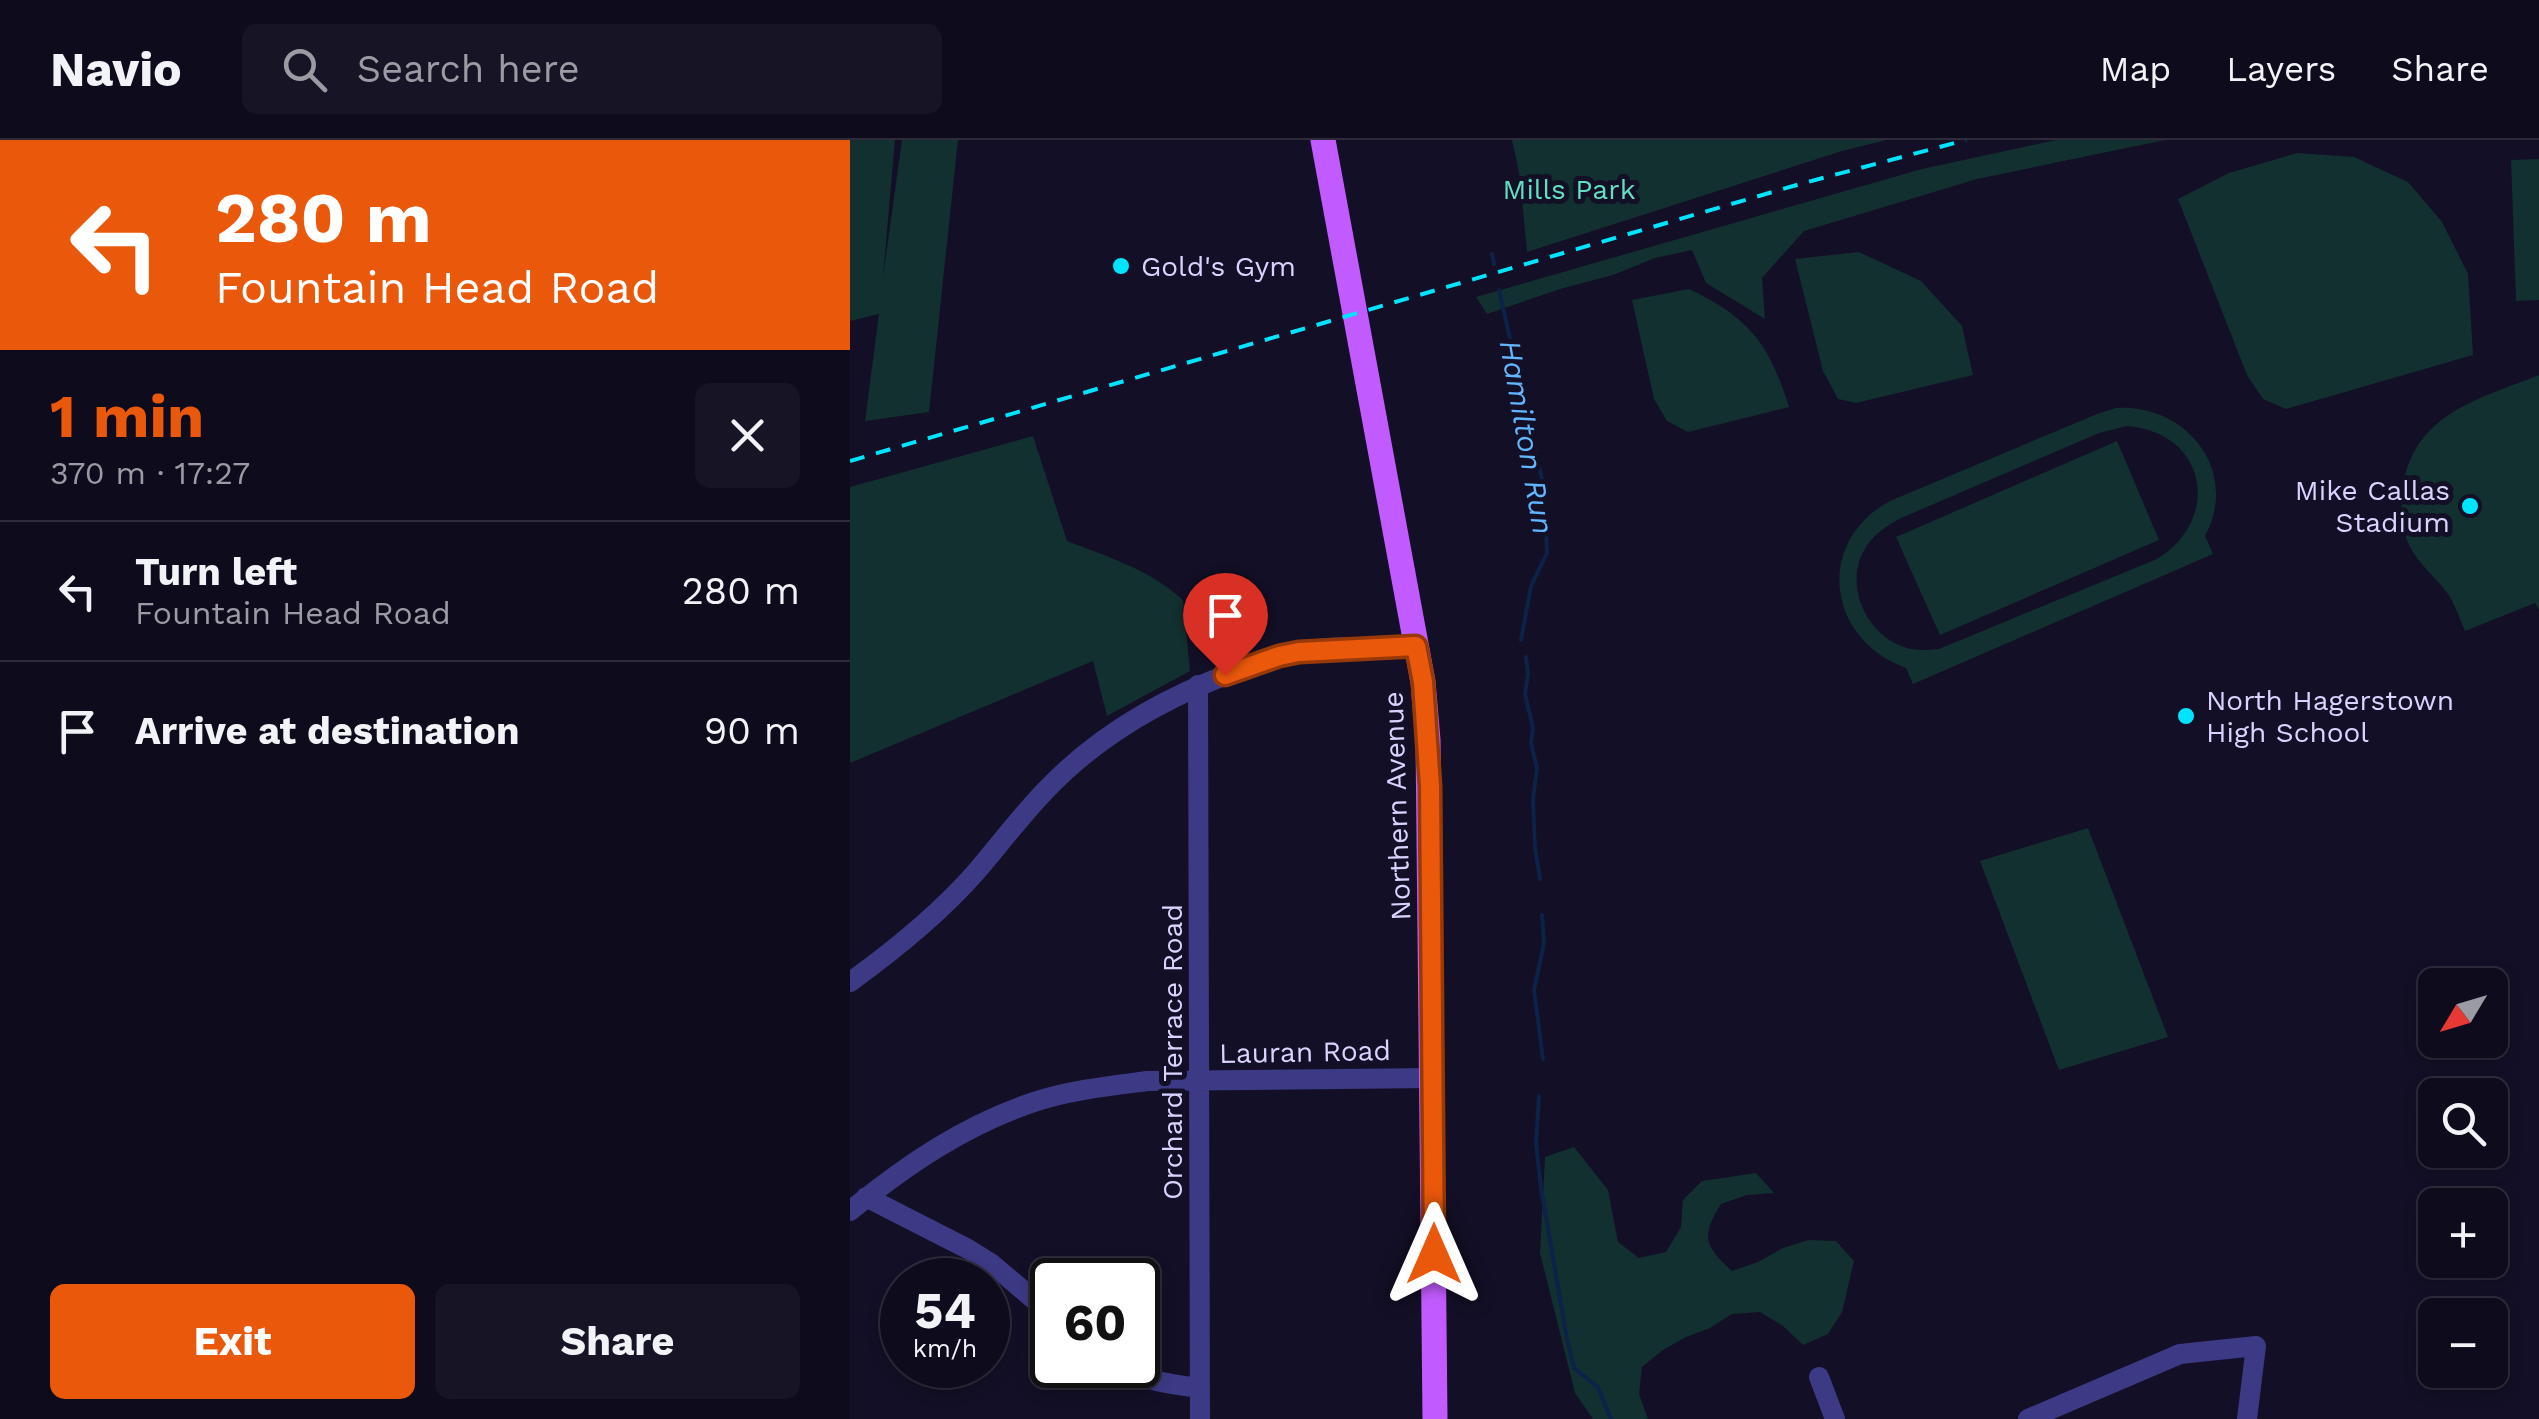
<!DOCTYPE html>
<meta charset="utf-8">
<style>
:root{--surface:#0e0b1c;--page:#171425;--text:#f1f3f6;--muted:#9b9ba3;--line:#2e2b3b;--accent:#ea580c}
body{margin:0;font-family:"Work Sans",sans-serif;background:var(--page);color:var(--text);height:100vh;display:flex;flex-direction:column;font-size:38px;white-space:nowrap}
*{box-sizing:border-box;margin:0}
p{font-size:32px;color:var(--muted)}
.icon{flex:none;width:55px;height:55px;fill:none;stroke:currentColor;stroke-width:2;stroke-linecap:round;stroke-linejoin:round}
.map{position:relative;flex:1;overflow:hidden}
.drawer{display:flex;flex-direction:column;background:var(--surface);width:850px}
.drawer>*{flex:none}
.banner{background:#ea580c;color:#fff;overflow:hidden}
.needle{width:65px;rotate:232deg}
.tools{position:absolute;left:1568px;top:828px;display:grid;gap:20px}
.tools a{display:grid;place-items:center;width:90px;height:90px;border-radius:15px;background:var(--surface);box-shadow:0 5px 15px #0003,0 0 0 2px var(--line);font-size:50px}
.speed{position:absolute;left:30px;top:1118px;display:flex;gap:20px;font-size:50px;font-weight:700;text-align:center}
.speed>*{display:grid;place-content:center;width:130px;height:130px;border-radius:50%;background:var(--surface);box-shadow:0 5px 15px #0003,0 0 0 2px var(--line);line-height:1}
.speed small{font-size:25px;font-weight:400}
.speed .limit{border:5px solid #111;border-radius:15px;background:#fff;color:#111}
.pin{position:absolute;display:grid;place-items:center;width:85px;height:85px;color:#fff;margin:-102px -42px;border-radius:50% 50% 50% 0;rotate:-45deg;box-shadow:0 0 10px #0007}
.pin .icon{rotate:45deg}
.me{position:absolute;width:110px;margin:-55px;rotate:0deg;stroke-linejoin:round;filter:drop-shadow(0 0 8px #0008)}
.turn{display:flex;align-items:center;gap:35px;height:210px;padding:0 50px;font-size:45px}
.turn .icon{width:130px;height:130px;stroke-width:2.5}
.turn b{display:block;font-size:70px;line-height:85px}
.round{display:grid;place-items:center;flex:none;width:105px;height:105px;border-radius:15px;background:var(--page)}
.head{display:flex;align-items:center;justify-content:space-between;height:170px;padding:0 50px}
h1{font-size:60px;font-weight:700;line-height:75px;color:var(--accent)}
.action{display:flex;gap:20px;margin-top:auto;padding:20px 50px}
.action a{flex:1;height:115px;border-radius:15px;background:var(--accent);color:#fff;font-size:40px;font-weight:700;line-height:115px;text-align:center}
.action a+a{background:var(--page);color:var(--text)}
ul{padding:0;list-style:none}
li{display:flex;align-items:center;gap:30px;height:140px;padding:0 50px;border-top:2px solid var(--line)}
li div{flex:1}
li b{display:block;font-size:38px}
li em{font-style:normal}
header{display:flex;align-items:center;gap:60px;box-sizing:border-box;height:140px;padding:0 50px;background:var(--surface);border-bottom:2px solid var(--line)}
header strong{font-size:48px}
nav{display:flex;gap:55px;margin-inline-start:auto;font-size:35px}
.search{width:700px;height:90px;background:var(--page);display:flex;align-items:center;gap:25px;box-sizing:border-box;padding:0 35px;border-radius:15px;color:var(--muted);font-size:38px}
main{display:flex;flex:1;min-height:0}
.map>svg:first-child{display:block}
</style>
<header>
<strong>Navio</strong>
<div class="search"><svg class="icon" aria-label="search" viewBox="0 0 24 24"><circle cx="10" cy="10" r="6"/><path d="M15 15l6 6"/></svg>Search here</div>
<nav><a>Map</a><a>Layers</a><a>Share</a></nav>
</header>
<main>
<section class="drawer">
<div class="banner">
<div class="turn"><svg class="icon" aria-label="left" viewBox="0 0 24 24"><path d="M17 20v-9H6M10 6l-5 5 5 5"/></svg><div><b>280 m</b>Fountain Head Road</div></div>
</div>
<div class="head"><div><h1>1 min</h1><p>370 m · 17:27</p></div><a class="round"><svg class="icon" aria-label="close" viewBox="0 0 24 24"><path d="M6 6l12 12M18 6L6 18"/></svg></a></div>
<ul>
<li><svg class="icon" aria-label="left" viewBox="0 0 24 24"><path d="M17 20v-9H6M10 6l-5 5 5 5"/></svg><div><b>Turn left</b><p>Fountain Head Road</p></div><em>280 m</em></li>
<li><svg class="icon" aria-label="arrive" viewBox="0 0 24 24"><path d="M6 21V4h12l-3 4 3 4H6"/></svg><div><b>Arrive at destination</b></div><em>90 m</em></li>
</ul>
<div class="action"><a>Exit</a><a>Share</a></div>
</section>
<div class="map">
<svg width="1689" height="1279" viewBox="0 0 1689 1279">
<rect width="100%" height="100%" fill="#130f26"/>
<path fill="#12302f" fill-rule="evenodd" d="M0,0H45L33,137L52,0H108L79,272L15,281L29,174L0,181Z
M662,0H1036L992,11L677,112L670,37Z
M1206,0H1315L1127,39L954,91L912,138L915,179L856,143L842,110L805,118L763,135L710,149L637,174L626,157L1072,29Z
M1447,13L1504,17L1558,42L1592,82L1618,134L1623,215L1436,269L1413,259L1397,235L1328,59L1379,33Z
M1689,19V160L1666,161L1661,20Z
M1009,112L1071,141L1112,186L1123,235L1006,263L988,259L973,231L945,119Z
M839,149C900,178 919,204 939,267L838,292L817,281L804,259L782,160Z
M1689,235V470L1685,463L1615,491C1609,477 1604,460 1594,449C1583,435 1569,424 1560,407C1550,387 1550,367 1553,346C1565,273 1629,259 1689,235Z
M1266,268C1337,264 1390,331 1355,396L1363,414L1063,544L1056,528C977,500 964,402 1040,361L1247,274ZM1277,286C1356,292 1373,378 1307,419L1089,509C1079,510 1068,511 1057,508C1015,496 991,441 1018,404C1026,393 1038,385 1049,379L1249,293Z
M183,296L217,401C258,417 299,429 333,460L340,531L257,576L243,521L0,623V347Z
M1267,301L1309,400L1090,495L1046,397Z
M1238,688L1318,897L1209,930L1130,721Z
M724,1007L758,1050L768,1102L789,1118L816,1112L831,1087L833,1060L852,1041L906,1033L924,1053L897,1055L871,1064C851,1096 854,1106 882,1131L908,1122L933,1108L958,1100L986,1101L1004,1121L992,1172L978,1194L953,1205L933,1186L910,1172L882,1174L860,1188L836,1197L813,1210L792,1227L789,1254L798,1279H743L725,1253L690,1113L695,1017Z"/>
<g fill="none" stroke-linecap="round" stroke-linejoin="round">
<path stroke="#0c2248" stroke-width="4" d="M642,114L644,124
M649,150L694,348L697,413L681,446L671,500
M676,517L678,534L675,554L683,588L681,603L687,628L683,659L685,708L690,739
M692,775L694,803L684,850L693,919
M689,956L686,1003L691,1048L717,1199L724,1228L748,1247L761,1279"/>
<path stroke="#3d3a85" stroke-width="20" d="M348,545L350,1279
M0,842C46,809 89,774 126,732C149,705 171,676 195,651C248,595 315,557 387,531C401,526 415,519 430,515C473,504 522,508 566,506
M16,1057L118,1109L142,1124L202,1175
M0,1071C56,1025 115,985 184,962C220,950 260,946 298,941L583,938
M267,1225C294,1241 319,1244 349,1248
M969,1237L985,1279
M1178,1279L1330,1214L1406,1206L1397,1279"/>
<path stroke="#c25bff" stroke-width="25" d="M473,0L573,542L578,600L585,1279"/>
<path stroke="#00e5ff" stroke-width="4" stroke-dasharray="15 12" stroke-linecap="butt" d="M0,321L950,44L1116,0"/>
</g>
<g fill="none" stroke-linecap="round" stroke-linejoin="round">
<g stroke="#983908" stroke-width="25">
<path id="route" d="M375,535L429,516L449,512L566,506L573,542L580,646L584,1114"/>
</g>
<use href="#route" stroke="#ea580c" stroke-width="18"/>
</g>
<g fill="#00e5ff" stroke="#130f26" stroke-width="4">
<circle cx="271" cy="126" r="10"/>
<circle cx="1620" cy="366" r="10"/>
<circle cx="1336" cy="576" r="10"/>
</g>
<g text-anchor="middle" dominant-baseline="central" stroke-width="10" stroke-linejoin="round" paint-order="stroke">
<g font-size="28" fill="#5fe0c0" stroke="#130f26">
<text x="719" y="49">Mills Park</text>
</g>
<g font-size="28" fill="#d9d4ff" stroke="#130f26" text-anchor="start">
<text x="291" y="126">Gold's Gym</text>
<text x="1600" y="350" text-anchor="end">Mike Callas<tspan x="1600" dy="32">Stadium</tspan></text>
<text x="1356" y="560">North Hagerstown<tspan x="1356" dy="32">High School</tspan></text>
</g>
<g font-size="28" fill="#d9d4ff" stroke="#130f26">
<text transform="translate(547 666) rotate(-92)">Northern Avenue</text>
<text transform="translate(322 912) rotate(-90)">Orchard Terrace Road</text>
<text transform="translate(455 912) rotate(-1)">Lauran Road</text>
</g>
<g font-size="30" font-style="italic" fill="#62b6ff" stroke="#130f26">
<text transform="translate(677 297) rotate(80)">Hamilton Run</text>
</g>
</g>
</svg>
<div class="tools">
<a><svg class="needle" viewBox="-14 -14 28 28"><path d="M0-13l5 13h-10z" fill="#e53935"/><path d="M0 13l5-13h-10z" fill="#9b9ba3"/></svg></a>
<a><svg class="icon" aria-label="search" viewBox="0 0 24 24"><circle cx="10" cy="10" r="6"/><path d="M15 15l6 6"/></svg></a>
<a>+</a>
<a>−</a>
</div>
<div class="speed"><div>54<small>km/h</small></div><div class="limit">60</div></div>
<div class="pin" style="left:375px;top:535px;background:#d93025"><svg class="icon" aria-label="arrive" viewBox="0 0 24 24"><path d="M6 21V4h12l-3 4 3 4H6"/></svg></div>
<svg class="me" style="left:584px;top:1114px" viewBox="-20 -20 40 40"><path d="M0-17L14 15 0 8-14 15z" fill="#ea580c" stroke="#fff" stroke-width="4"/></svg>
</div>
</main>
